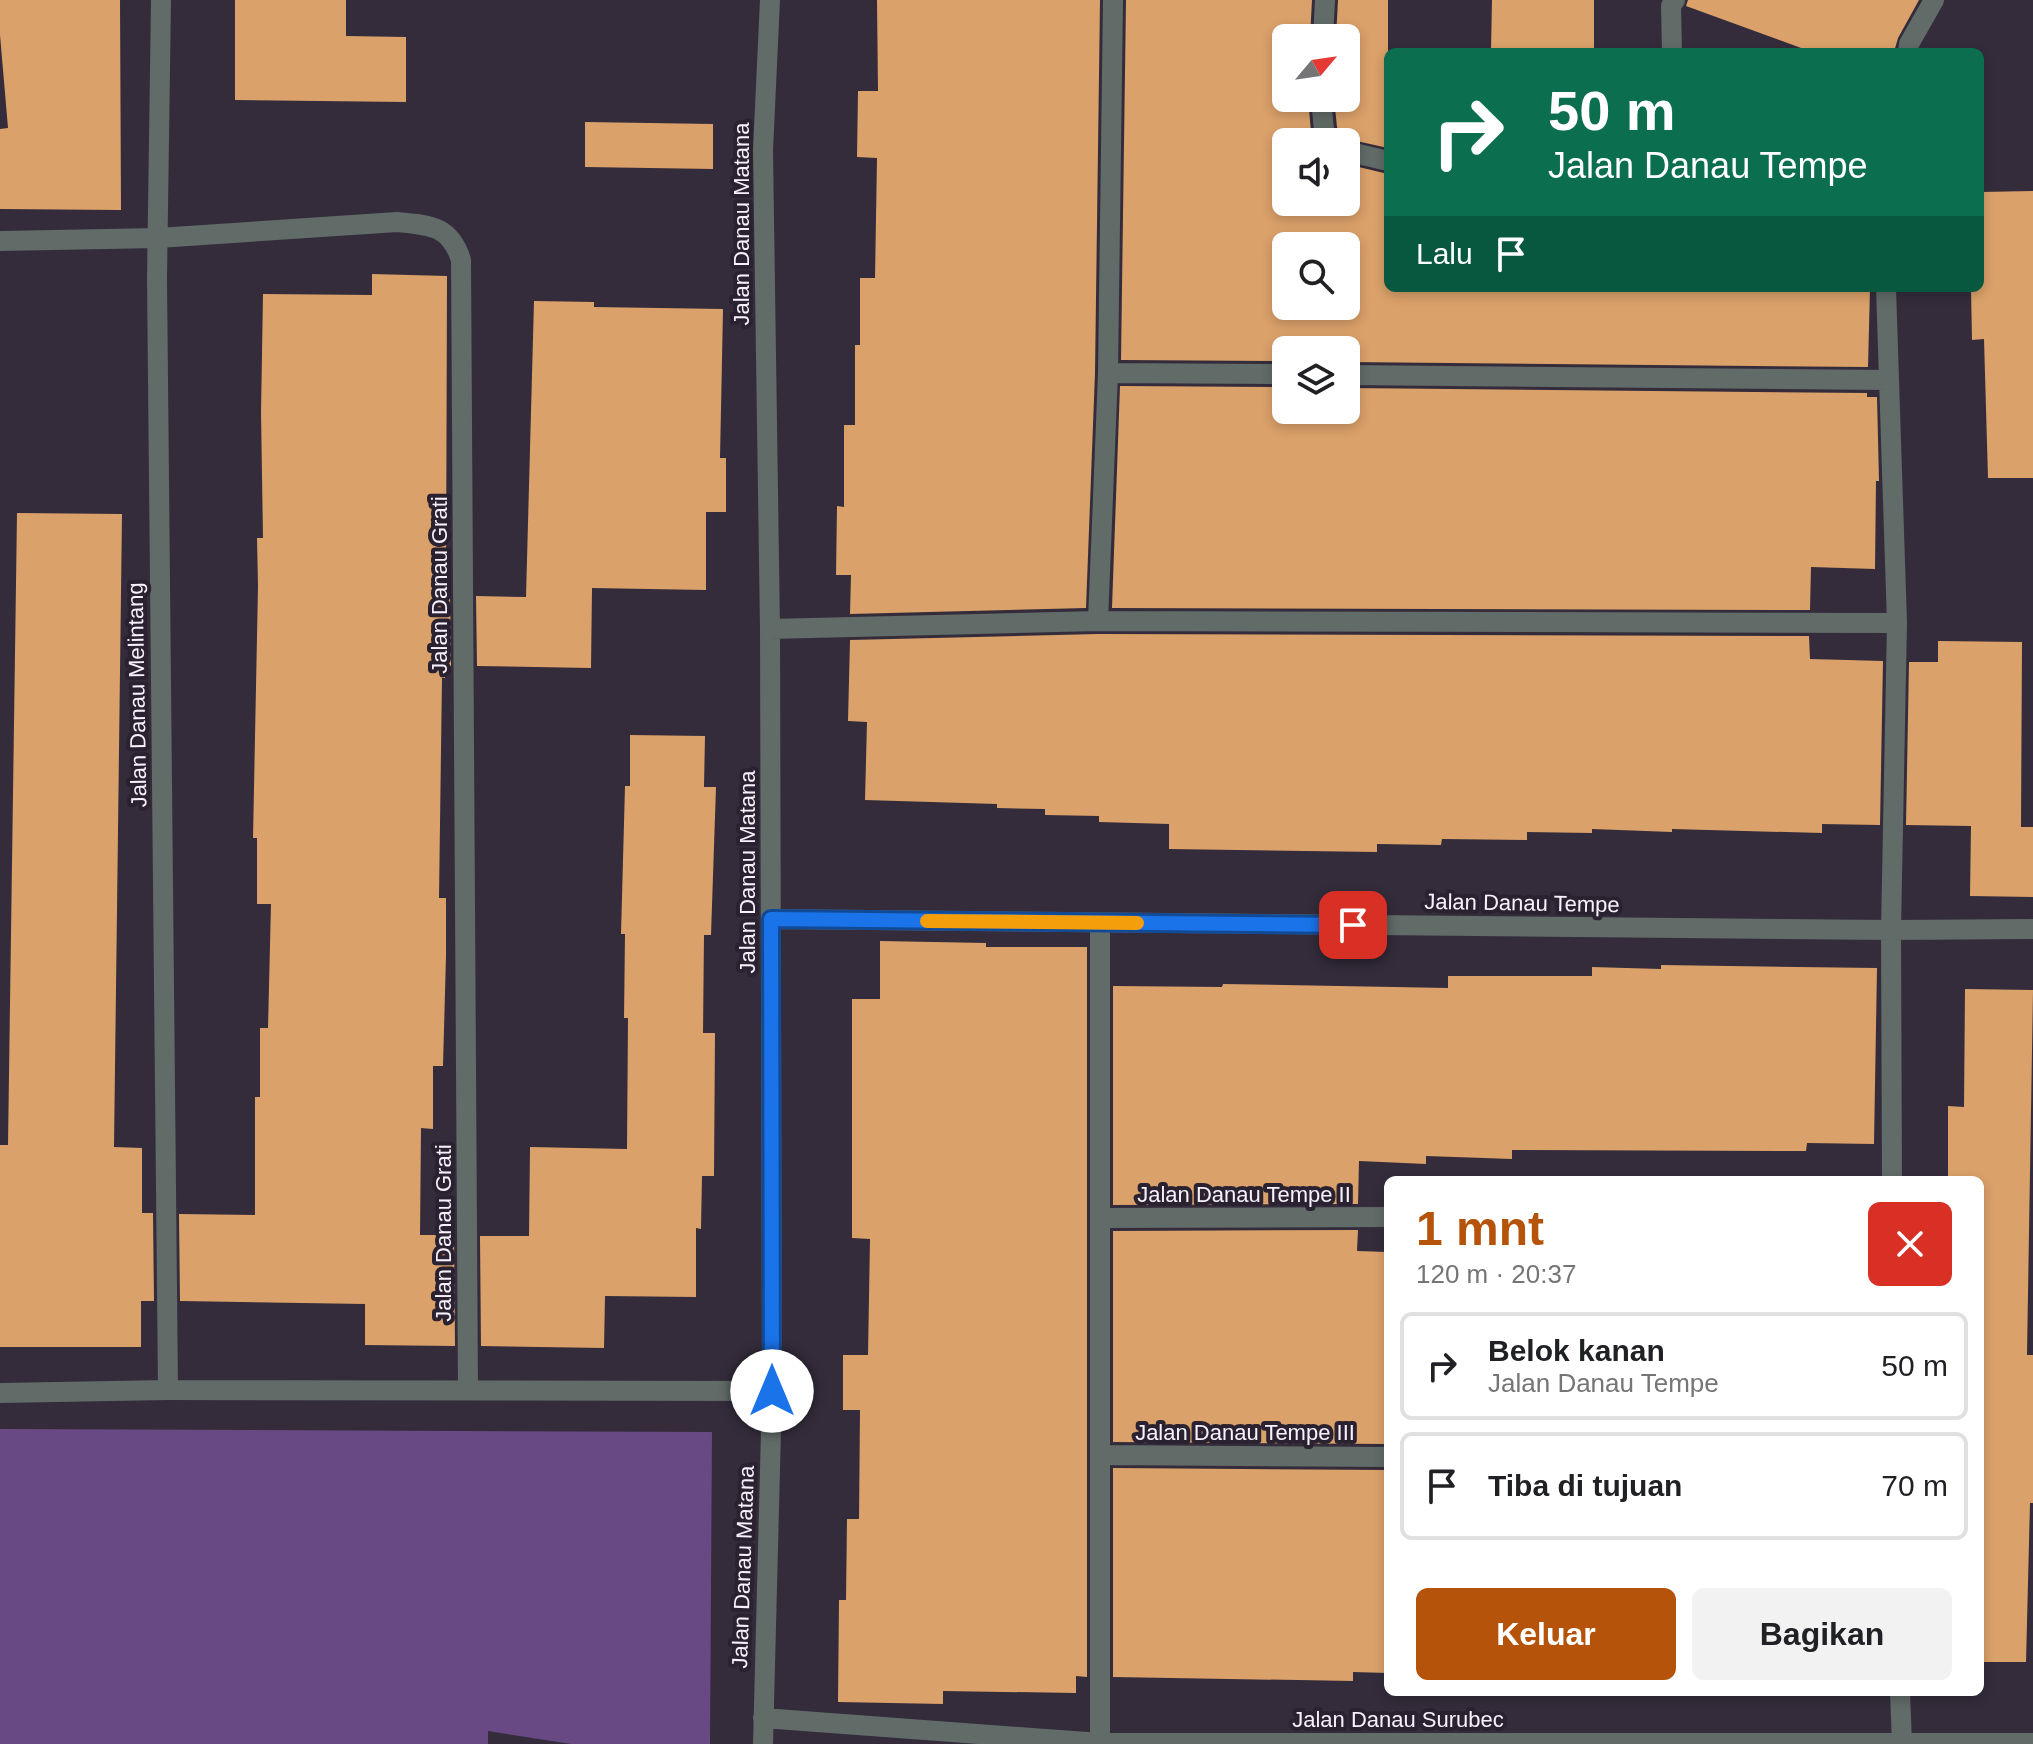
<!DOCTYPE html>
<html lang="id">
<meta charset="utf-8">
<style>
:root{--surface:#fff;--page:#f2f2f2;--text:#202124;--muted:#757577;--line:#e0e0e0;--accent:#b45309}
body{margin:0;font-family:Helvetica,sans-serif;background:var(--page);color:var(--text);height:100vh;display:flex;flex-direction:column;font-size:30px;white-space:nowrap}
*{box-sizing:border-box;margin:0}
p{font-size:26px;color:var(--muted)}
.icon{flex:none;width:44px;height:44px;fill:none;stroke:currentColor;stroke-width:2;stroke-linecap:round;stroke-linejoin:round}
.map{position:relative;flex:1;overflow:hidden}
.details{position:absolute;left:1384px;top:1176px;width:600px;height:520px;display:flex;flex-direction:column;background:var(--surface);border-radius:12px;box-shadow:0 4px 12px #0003}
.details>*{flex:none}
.banner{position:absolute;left:1384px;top:48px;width:600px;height:244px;border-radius:12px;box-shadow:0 4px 12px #0003;background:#0b6e4f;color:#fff;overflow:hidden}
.needle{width:52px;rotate:61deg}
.tools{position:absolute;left:1272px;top:24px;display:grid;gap:16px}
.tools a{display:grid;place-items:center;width:88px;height:88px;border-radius:12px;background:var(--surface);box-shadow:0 4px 12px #0003;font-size:40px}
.pin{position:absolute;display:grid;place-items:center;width:68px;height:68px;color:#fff;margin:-34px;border-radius:16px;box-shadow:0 4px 12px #0006}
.me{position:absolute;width:88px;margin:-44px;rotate:0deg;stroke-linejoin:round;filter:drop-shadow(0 0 6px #0008)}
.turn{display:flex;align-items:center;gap:28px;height:168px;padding:0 32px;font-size:36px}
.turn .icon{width:104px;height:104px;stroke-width:2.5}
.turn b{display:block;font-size:56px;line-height:68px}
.then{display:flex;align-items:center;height:76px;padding:0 32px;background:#0003;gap:16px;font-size:30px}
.round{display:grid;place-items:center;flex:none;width:84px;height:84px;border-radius:12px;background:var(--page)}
.headline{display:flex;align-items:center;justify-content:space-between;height:136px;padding:0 32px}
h1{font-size:48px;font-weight:600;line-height:60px;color:var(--accent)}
.cta{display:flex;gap:16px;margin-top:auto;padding:16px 32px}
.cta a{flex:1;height:92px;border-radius:12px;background:var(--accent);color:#fff;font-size:32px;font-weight:600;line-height:92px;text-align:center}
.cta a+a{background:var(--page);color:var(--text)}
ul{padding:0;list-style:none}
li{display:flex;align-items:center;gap:24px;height:108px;margin:0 16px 12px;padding:0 16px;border:4px solid var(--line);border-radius:12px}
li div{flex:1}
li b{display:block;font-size:30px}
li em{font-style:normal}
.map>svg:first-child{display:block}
</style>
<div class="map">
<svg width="2033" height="1744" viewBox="0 0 2033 1744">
<rect width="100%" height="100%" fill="#342c3b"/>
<path fill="#694983" d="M0,1429L712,1432L710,1744H571L488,1731V1744H0Z"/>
<path fill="#dba16a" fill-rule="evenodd" d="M0,0H120L121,210L0,209V129L8,128L0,35Z
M235,0H346V36L406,37V102L235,100Z
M877,0H1100L1095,373L1086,608L850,614L851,575H836L837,506L844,507V425H855V345H860V278H875L877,158L857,157L858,91H878Z
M1126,0H1312L1310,38H1286V98H1308L1311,132L1316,142H1286V202H1346V164L1388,174V288H1870L1868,367L1346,362V350H1286V361L1121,360ZM1286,246H1346V306H1286Z
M1338,0H1388V148L1343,138L1337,127L1334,98H1346V38H1336Z
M1492,0H1594V52L1491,50Z
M1688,0H1919L1898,38L1894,52H1812L1686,6Z
M585,122L713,124V169L585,167Z
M2033,191V478H1988L1984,339L1972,340L1971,288H1980V192Z
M372,274L447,276L446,596H450L451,666H445V678H442L439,898H446V956L443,1066H433V1129L421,1128L420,1235H454L455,1346L365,1345V1304L180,1301L179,1214L255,1215V1097H260V1028H268L271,904H257V838H253L258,586L257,538H263L261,413L263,294L372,295Z
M534,301L594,302V307L723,309L720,458H726V512H706V590L592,588L591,668L477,666L476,596L526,597Z
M1120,386L1286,387V410H1346V388L1867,393V397H1877L1879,481H1876L1875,569L1811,567L1810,610L1112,608Z
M17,513L122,514L114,1147L142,1148V1213H153L154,1301H141V1347H0V1145H8Z
M1098,634L1809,636L1810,659L1883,661L1880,825L1822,824V833L1672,829V832L1592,829V833L1527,832V840L1442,839L1441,845L1377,844V852L1169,849V824L1099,822V816L1045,815V809L997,808V804L865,800L867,722L848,721L850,640Z
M1938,641L2022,642L2021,827H2033V897L1970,896L1971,826L1906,825L1909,662H1938Z
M630,735L705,736L704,787H716L711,935H704L703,1033H715L714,1176H702L701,1229L696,1228V1297L605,1296L604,1348L481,1346L480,1236H529L530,1147L627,1149L628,1018H624L625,934H621L625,786H630Z
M880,941L986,943V947H1087V1677L1076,1676V1693L943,1691V1704L838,1702L839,1600H846L847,1519H859L860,1410H843V1355H868L870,1239L852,1238V999H880Z
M1661,965L1877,968L1874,1144L1807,1143L1806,1151L1512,1150V1159L1426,1156V1164L1359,1161L1358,1204L1113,1205V986L1222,987L1223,984L1448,988V976H1592V967L1661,969Z
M1965,989L2033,990L2027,1355H2033V1503H2030L2026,1662H1980V1180H1948V1106L1964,1107Z
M1358,1230L1357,1251L1388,1252V1444L1113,1442V1231Z
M1113,1468L1388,1470V1673L1353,1672V1681L1113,1677Z"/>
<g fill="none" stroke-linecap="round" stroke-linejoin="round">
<path stroke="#616b68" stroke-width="20" d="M161,0L157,278L168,1390
M1323,38L1325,0
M1672,52L1671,6L1675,0
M1908,52L1909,44L1934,0
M1321,98L1324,131L1331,142
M1346,151L1388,161
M0,241L158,238L397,222C429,225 450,225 461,260L468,1390
M1886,288L1897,623L1891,930L1892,1180
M1108,373L1113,0
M1346,375L1889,380
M1098,621L1897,623
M770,629L1098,621L1108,373L1286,374
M771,919L1891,930L2033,929
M1100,923V1743
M1101,1218L1388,1217
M0,1393L168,1390L772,1391
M1101,1455L1388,1457
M1900,1692L1902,1744
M763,1718L1100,1743H2033
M763,1744L772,1391L770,629L763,150L770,0"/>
</g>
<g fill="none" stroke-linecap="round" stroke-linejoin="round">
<g stroke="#114b97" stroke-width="20">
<path id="route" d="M772,1391L771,919L1353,925"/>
</g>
<use href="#route" stroke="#1a73e8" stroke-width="14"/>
<path stroke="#f59e0b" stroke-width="14" d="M927,921L1137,923"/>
</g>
<g text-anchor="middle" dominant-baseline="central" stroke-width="8" stroke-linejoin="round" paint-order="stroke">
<g font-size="22" fill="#f6f1fb" stroke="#2a2230">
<text transform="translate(741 224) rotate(-90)">Jalan Danau Matana</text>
<text transform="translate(439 585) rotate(-90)">Jalan Danau Grati</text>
<text transform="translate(137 695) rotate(-91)">Jalan Danau Melintang</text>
<text transform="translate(747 872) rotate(-90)">Jalan Danau Matana</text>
<text transform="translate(1522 903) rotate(1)">Jalan Danau Tempe</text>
<text x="1244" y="1194">Jalan Danau Tempe II</text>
<text transform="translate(443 1233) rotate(-90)">Jalan Danau Grati</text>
<text x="1245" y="1432">Jalan Danau Tempe III</text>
<text transform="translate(743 1567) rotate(-88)">Jalan Danau Matana</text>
<text x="1398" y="1719">Jalan Danau Surubec</text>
</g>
</g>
</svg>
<div class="tools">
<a><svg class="needle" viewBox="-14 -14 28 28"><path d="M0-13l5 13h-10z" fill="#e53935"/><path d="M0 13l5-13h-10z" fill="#757577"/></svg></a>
<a><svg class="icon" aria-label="sound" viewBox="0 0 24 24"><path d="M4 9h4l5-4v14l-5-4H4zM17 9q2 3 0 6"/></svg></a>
<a><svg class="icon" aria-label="search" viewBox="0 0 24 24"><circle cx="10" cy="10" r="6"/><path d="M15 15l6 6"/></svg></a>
<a><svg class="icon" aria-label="layers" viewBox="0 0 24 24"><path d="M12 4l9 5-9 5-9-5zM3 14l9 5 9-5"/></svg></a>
</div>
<div class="pin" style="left:1353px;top:925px;background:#d93025"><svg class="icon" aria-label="arrive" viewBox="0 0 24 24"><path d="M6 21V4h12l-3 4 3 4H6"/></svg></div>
<svg class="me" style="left:772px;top:1391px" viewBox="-20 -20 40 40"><circle r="19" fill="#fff"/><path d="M0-13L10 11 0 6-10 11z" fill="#1a73e8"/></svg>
<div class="banner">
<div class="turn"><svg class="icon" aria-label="right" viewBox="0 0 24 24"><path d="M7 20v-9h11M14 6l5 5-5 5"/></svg><div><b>50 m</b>Jalan Danau Tempe</div></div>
<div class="then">Lalu<svg class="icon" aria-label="arrive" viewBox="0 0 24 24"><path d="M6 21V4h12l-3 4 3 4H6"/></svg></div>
</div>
<section class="details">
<div class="headline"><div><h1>1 mnt</h1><p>120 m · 20:37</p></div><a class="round" style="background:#d93025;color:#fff"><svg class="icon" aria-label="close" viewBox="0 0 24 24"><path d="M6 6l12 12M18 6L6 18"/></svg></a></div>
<ul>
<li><svg class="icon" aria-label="right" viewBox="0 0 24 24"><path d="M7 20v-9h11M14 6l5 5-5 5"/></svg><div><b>Belok kanan</b><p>Jalan Danau Tempe</p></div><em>50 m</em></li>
<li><svg class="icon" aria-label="arrive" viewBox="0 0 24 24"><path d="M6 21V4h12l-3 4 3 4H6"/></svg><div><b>Tiba di tujuan</b></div><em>70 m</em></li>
</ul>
<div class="cta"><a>Keluar</a><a>Bagikan</a></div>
</section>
</div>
